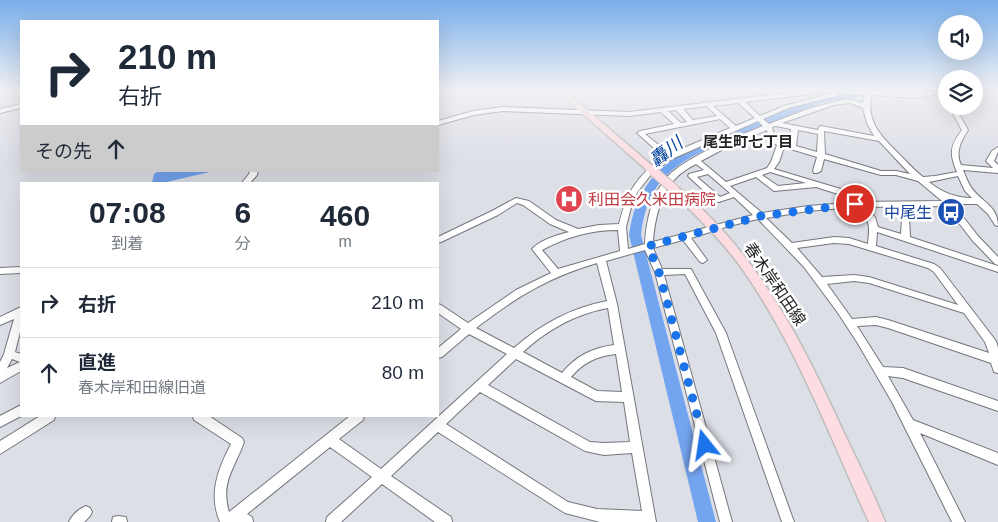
<!DOCTYPE html>
<html lang="ja">
<meta charset="utf-8">
<style>
:root{--surface:#fff;--page:#f6f6f7;--text:#1f2937;--muted:#747a83;--line:#e0e1e3}
body{margin:0;font-family:Helvetica,"Noto Sans JP",sans-serif;background:var(--page);color:var(--text);height:100vh;display:flex;flex-direction:column;font-size:19px;white-space:nowrap}
*{box-sizing:border-box;margin:0}
p{font-size:16px;color:var(--muted)}
.icon{flex:none;width:28px;height:28px;fill:none;stroke:currentColor;stroke-width:2;stroke-linecap:round;stroke-linejoin:round}
.map{position:relative;flex:1;overflow:hidden}
.drawer{position:absolute;left:20px;top:182px;width:419px;height:235px;display:flex;flex-direction:column;background:var(--surface);border-radius:0px;box-shadow:0 5px 20px #0002}
.drawer>*{flex:none}
.hud{position:absolute;left:20px;top:20px;width:419px;height:152px;border-radius:0px;box-shadow:0 5px 20px #0002;background:#fff;color:var(--text);overflow:hidden}
.tools{position:absolute;left:938px;top:15px;display:grid;gap:10px}
.tools a{display:grid;place-items:center;width:45px;height:45px;border-radius:50%;background:var(--surface);box-shadow:0 5px 20px #0002;font-size:25px}
.pin{position:absolute;display:grid;place-items:center;width:42px;height:42px;color:#fff;margin:-21px;border:2px solid #fff;border-radius:50%;box-shadow:0 1px 5px #0007}
.me{position:absolute;width:55px;margin:-28px;rotate:345deg;stroke-linejoin:round;filter:drop-shadow(0 0 4px #0008)}
.turn{display:flex;align-items:center;gap:18px;height:105px;padding:0 15px;font-size:22px}
.turn .icon{width:65px;height:65px;stroke-width:2.5}
.turn b{display:block;font-size:35px;line-height:42px}
.then{display:flex;align-items:center;height:48px;padding:0 15px;background:#0003;gap:10px;font-size:19px}
.eta{display:flex;justify-content:space-evenly;align-items:center;height:85px;text-align:center}
.eta b{font-size:30px;font-weight:700;line-height:35px}
ul{padding:0;list-style:none}
li{display:flex;align-items:center;gap:15px;height:70px;padding:0 15px;border-top:1px solid var(--line)}
li div{flex:1}
li b{display:block;font-size:19px}
li em{font-style:normal}
.map>svg:first-child{display:block}
</style>
<div class="map">
<svg width="998" height="522" viewBox="0 0 998 522">
<rect width="100%" height="100%" fill="#dddfe7"/>
<path fill="#73a4f0" d="M159,171H214L158,184L152,183L154,174Z"/>
<g fill="none" stroke-linecap="round" stroke-linejoin="round">
<path fill="#73a4f0" fill-rule="evenodd" d="M854,90H862L860,97C850,99 840,99 830,101C802,108 777,121 751,132C720,144 686,154 663,179C649,194 643,215 641,235L716,522H698L629,235C632,212 640,190 657,173C680,149 714,140 744,127C780,113 814,96 853,93Z"/>
<g stroke="#74767d" stroke-width="2">
<path id="minor" d="M813,90L865,91L871,90V91L924,93L936,90H944C930,102 890,96 871,95C867,122 879,134 897,152C906,161 913,169 923,177L935,176L957,172C949,154 950,145 962,130L953,114L954,106H960L959,114L968,130C961,141 955,152 961,165L993,168L986,161L992,151L998,147V152L994,161L998,165V173L963,170C966,177 969,186 974,191C984,203 998,207 998,226L995,225L988,214L977,204H963L949,199L978,236L998,257V265L995,264L972,240L946,206L863,207L875,217L878,227L901,234L902,219L906,216L909,217L910,237L998,266V272L877,232L876,246L934,264L940,268L996,341L998,348V373L994,372L991,363L888,328L876,325L857,326L883,367L903,368L998,401V411L903,378L888,376L913,420L998,453V465L920,433L965,522H952L892,402L857,342L838,313L804,267L758,219L729,226L691,238L707,260L703,263L700,262L683,240L653,248L662,269H691L726,333L794,522H782L716,333L685,274L664,275L732,522H720L655,272L645,250L606,261L617,304L656,522H600L565,513L438,432L391,476L451,517L452,522H435L382,484L341,522H326L327,517L372,477L330,447L247,514L252,517L253,522H220C208,494 218,469 231,444L194,420L193,416H209L242,438L244,442C235,468 220,482 229,512L350,416H364L363,420L339,439L381,469L507,354L469,334L442,357L438,358V348L461,329L438,313V304L441,305L468,323L516,290L551,273L532,249C540,240 557,235 569,232L550,224L523,205L517,203L498,215L441,242L438,243V237L492,211L516,198L529,201L556,220L578,229L599,225L619,224C627,192 637,175 664,157L637,133L640,131L674,124L661,112L629,116L503,111L474,115L438,125V121L473,111L503,107L629,112ZM818,93H833L784,106L760,116L745,102ZM835,93L864,95L863,103L848,99L833,102L808,109L769,124L763,119L788,108L836,96L837,95ZM738,103L755,118L736,126L713,106ZM850,103L863,108L867,123L874,136L821,126L819,127L818,130L782,123L834,105ZM707,106L717,116L693,120L683,109ZM676,110L687,122L681,123L668,111ZM720,119L730,128L670,154L645,134ZM758,121L763,126C734,138 690,155 668,176C652,193 646,222 645,244L628,249L626,227L632,203L638,191L654,171L672,159ZM776,126L791,129L789,144L775,139L772,127ZM767,130L769,140L777,145L771,162L767,168L726,182L701,161L729,146ZM798,130L818,134L817,152L796,146ZM824,131L879,141L910,174L896,171H881L825,154ZM784,147L817,157L813,171L814,173H817L821,171L824,159L881,175H896L918,181L942,201L857,202L844,190L774,169L779,162ZM696,164L704,170L689,174L688,176L716,202H719L734,197L753,215L653,242C654,224 660,193 674,180C680,173 688,168 696,164ZM770,172L806,183L778,186L762,175ZM708,174L730,193L720,197L697,177ZM958,176L965,191L972,198C956,198 941,192 929,182ZM756,177L774,191L816,187L838,194L848,203L808,206L762,213L730,186ZM854,207C871,223 870,221 868,244L849,238L834,237L792,243L766,218L808,211ZM618,230L620,251L558,269L542,250C566,237 590,230 618,230ZM834,243L849,244L928,268L934,272L958,305L869,277L854,275L822,277L797,248ZM597,263L607,301C571,308 541,324 514,348L476,328C516,297 549,277 597,263ZM854,281L869,283L964,313L985,342L989,353L888,320L876,317L852,319L827,284ZM608,308L614,345C592,348 576,356 562,373L523,352C547,330 575,314 608,308ZM616,354L622,392L597,391L571,377C583,363 596,356 616,354ZM516,359L592,399L596,401L624,402L630,442L604,443L590,442L488,385ZM480,392L585,451L604,455L632,453L642,511L597,509L568,502L446,424Z
M21,104V108L0,113V109Z
M250,171H258L257,175L249,184H241L249,174Z
M21,267V273L0,274V268Z
M21,307V328L15,352L21,354V371L0,383V362L4,354L14,319L0,325V317ZM12,359L20,362L7,368Z
M21,405V416L0,427V416Z
M40,416H55L54,420L0,454V441Z
M86,506L90,508L92,512L90,516L84,522H69C72,515 79,509 86,506Z
M118,516L126,517L127,522H112L113,517Z"/>
</g>
<g stroke="#bdbdbe" stroke-width="3">
<path id="major" d="M556,90H564L656,169V173H650Z
M674,186C684,189 695,203 703,210C767,272 807,352 844,433C858,462 873,492 885,522H869C830,437 797,347 743,270C722,240 696,216 671,191L669,189Z"/>
</g>
<use href="#minor" fill="#fff" fill-rule="evenodd"/>
<use href="#major" fill="#fddde2" fill-rule="evenodd"/>
<g stroke="#bdbdbe" stroke-width="11" stroke-linecap="butt">
<path id="major-bridge" d="M653,171L674,189"/>
</g>
<use href="#major-bridge" stroke="#fddde2" stroke-width="9"/>
</g>
<linearGradient id="sky" x2="0" y2="1"><stop stop-color="#79aeeb"/><stop offset="0.55" stop-color="#f0f1f4"/><stop offset="1" stop-color="#f0f1f4" stop-opacity="0"/></linearGradient>
<rect width="998" height="163" fill="url(#sky)"/>
<g fill="none" stroke-linecap="round" stroke-linejoin="round">
<path stroke="#1a73e8" stroke-width="9" stroke-dasharray="0 16.2" d="M705,445L659,272L648,246L761,216L855,204"/>
</g>
<defs>
<g id="hospital-disc" transform="scale(1.4375)"><circle r="9.5" fill="#e0444e" stroke="#fff"/><path d="M-5-5h3v3.5h4V-5h3V5h-3V1.5h-4V5h-3Z" fill="#fff"/></g>
<g id="bus-disc" transform="scale(1.4375)"><circle r="9.5" fill="#1a4fb4" stroke="#fff"/><path d="M-5-6H5V4H4V6H2V4H-2V6H-4V4H-5ZM-3.5-4V0h7V-4ZM-3.5 1.2v1.5H-2V1.2ZM2 1.2v1.5H3.5V1.2Z" fill="#fff"/></g>
</defs>
<g fill-rule="evenodd">
<use href="#hospital-disc" x="569" y="199"/>
<use href="#bus-disc" x="951" y="212"/>
</g>
<g text-anchor="middle" dominant-baseline="central" stroke-width="5" stroke-linejoin="round" paint-order="stroke">
<g font-size="15" font-weight="bold" fill="#232426" stroke="#fff">
<text x="748" y="141">尾生町七丁目</text>
</g>
<g font-size="16" fill="#be3a42" stroke="#fff" text-anchor="start">
<text x="588" y="199">利田会久米田病院</text>
</g>
<g font-size="16" fill="#164399" stroke="#fff" text-anchor="end">
<text x="932" y="212">中尾生</text>
</g>
<g font-size="16" fill="#232426" stroke="#fff">
<text transform="translate(775 284) rotate(56)">春木岸和田線</text>
</g>
<g font-size="18" font-style="italic" fill="#0c49a0" stroke="#fff">
<text transform="translate(666 152) rotate(-38)">轟川</text>
</g>
</g>
</svg>
<div class="tools">
<a><svg class="icon" aria-label="sound" viewBox="0 0 24 24"><path d="M4 9h4l5-4v14l-5-4H4zM17 9q2 3 0 6"/></svg></a>
<a><svg class="icon" aria-label="layers" viewBox="0 0 24 24"><path d="M12 4l9 5-9 5-9-5zM3 14l9 5 9-5"/></svg></a>
</div>
<div class="pin" style="left:855px;top:204px;background:#d93025"><svg class="icon" aria-label="arrive" viewBox="0 0 24 24"><path d="M6 21V4h12l-3 4 3 4H6"/></svg></div>
<svg class="me" style="left:705px;top:445px" viewBox="-20 -20 40 40"><path d="M0-17L14 15 0 8-14 15z" fill="#1a73e8" stroke="#fff" stroke-width="4"/></svg>
<div class="hud">
<div class="turn"><svg class="icon" aria-label="right" viewBox="0 0 24 24"><path d="M7 20v-9h11M14 6l5 5-5 5"/></svg><div><b>210 m</b>右折</div></div>
<div class="then">その先<svg class="icon" aria-label="ahead" viewBox="0 0 24 24"><path d="M12 20V5M6 11l6-6 6 6"/></svg></div>
</div>
<section class="drawer">
<div class="eta">
<div><b>07:08</b><p>到着</p></div>
<div><b>6</b><p>分</p></div>
<div><b>460</b><p>m</p></div>
</div>
<ul>
<li><svg class="icon" aria-label="right" viewBox="0 0 24 24"><path d="M7 20v-9h11M14 6l5 5-5 5"/></svg><div><b>右折</b></div><em>210 m</em></li>
<li><svg class="icon" aria-label="ahead" viewBox="0 0 24 24"><path d="M12 20V5M6 11l6-6 6 6"/></svg><div><b>直進</b><p>春木岸和田線旧道</p></div><em>80 m</em></li>
</ul>
</section>
</div>
